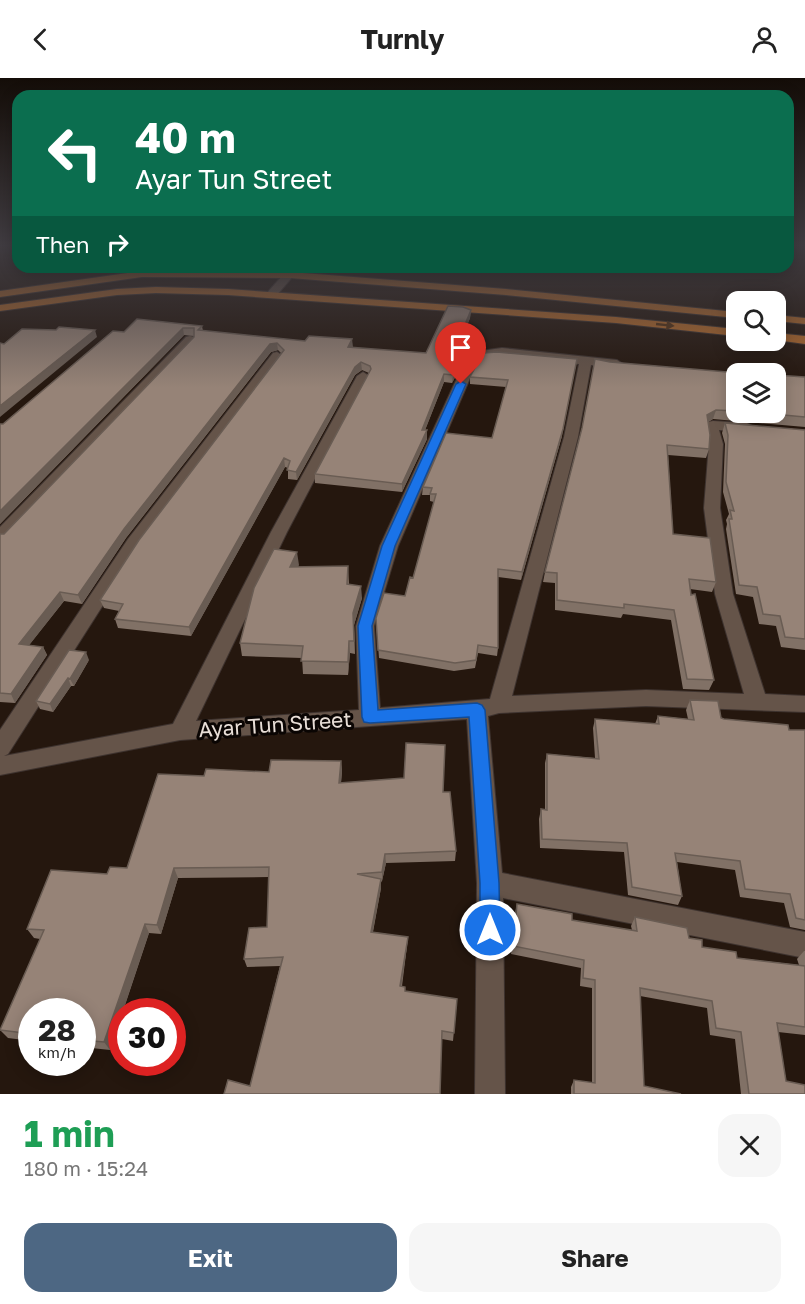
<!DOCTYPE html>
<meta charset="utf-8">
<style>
:root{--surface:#fff;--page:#f6f6f6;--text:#222;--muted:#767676;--accent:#4d6783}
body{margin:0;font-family:"Golos Text",sans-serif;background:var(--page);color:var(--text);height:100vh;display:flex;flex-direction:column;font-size:22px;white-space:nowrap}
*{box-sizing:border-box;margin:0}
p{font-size:20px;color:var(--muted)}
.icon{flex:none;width:33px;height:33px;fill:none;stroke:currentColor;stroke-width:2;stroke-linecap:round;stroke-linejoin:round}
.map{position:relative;height:1016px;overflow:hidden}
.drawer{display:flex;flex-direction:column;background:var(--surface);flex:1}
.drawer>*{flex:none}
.top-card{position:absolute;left:12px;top:12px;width:782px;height:183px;border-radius:18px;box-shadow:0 3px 15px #0003;background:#0b6e4f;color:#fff;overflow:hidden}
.fabs{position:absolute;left:726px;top:213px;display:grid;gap:12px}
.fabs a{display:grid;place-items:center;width:60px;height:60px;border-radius:12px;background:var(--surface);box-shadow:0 3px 15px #0003;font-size:30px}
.speed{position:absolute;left:18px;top:920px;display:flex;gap:12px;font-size:30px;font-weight:700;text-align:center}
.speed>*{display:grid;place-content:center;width:78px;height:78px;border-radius:50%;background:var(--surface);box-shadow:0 3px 15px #0003;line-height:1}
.speed small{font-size:15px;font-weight:400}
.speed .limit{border:9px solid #d22;background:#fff;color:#111}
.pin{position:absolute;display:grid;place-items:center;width:51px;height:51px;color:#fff;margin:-62px -26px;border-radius:50% 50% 50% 0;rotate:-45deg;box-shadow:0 0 6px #0007}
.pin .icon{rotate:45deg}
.me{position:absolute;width:66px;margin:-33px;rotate:0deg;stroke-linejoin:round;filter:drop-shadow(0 0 4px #0008)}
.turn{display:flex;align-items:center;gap:21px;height:126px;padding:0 24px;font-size:27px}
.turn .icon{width:78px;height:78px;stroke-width:2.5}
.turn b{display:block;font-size:42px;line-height:51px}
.then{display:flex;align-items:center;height:57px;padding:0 24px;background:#0003;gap:12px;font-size:22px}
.round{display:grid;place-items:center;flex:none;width:63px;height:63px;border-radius:18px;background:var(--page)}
.headline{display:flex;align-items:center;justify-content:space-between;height:102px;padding:0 24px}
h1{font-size:36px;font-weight:700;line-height:45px;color:#1e9e55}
.primary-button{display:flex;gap:12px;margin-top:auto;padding:12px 24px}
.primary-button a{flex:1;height:69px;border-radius:18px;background:var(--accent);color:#fff;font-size:24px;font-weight:700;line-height:69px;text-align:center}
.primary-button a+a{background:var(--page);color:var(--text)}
header{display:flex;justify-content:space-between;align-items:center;height:78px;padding:0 24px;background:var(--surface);font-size:27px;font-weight:700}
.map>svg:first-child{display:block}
</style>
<header><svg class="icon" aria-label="back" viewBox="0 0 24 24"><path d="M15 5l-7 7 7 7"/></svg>Turnly<svg class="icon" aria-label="person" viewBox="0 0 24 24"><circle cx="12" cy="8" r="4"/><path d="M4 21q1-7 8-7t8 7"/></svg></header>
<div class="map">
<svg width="805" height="1016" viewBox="0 0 805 1016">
<rect width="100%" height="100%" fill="#25170e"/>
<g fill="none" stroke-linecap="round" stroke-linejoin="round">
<g stroke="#3e332f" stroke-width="2">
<path id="minor" d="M290,189H301L275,219H267V215Z
M190,258L194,259V265L6,463L0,464V449L186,259Z
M502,270L617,282L623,286L617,290L591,287L578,359L512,618L646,612L744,616L715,516L704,430L709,366L705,352L708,344L713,343L747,345L754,349L747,353L719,352L723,366L720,430L733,516L765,616L805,618V634L646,628L499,635L488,638L502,795L805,854V880L503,820L505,1016H475L477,805L467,641L180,662L0,697V652L128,461L273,275L277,274L283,278L140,469L8,676L4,678L173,646L271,454L357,298L363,294L369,298L287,454L196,643L359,632L356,548L380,468L464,285L473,274ZM502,278L579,286L564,359L490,621L380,630L374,548L398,468L476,286L481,280Z"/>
</g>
<g stroke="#3e332f" stroke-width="2">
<path id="major" d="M142,193L290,194L506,211L736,234V240L506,217L290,200L142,199L0,219V213Z
M156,209L228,211L616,239L736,251V258L616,245L228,217L156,215L117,217L0,233V227L117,211Z
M776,237L805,240V246L776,243Z
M776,255L805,258V266L776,262Z"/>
</g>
<use href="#minor" fill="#655449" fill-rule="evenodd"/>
<use href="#major" fill="#b46b2c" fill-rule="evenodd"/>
</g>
<path fill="#817166" d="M471,232L470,240L458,270L467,271L466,279L452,305L444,304L425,352L427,361L402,414L315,405V396L369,295L362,292L355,297L297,402L288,401V390L285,389L191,558L118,550L115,541L119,533L104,530L100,522L281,275L278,272L271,274L126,460L82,526L64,523L29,567L43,569L47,577L15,625L0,624V456H4L194,259V258L184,257L0,446V346H3L124,254L202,248L203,253L305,263L352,261V270L426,275Z
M483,275L562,358L521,502L498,499V570L497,578L478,575L475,590L454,593L379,580L376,540L405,518L413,500L434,424L430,423V417H422L423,409L492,360L506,309L470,306V299Z
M610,284L736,296V334H776L805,299V349L713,341L708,344L709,371L706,380L668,377L673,456L716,504L712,514L690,511L714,602L709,612L683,611L671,542L623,536L621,540L555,532V505L543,504L545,494Z
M725,345L805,352V572L781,569L776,548L759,546L753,519L736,516L726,451L727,446L726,442L729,436L723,414L725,366L722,355Z
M299,487L298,489L348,488L349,506L362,520L354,547L355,576L350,575L348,597L303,596L302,580L242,578L240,565Z
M89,582L74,608H71L53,634L40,631L36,623Z
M690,622L724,641L789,652H805V852L790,849L784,825L740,819L735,792L677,784L682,818L678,827L628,817L624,774L540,770L539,741L541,731L545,732V685L547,676L595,680L593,650L595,641L655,646L658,638L688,641L686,632Z
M341,683L342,693L341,705L443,714L456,773L455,783L386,785L382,803L381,804V810L373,854L408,859L407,868L402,908L405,913L457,921L453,963L442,961L250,1008L280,888L247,889L244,881L267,849L269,799L178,800L161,856L149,855L123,933H122L110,972L82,969V933H32V963L8,960L0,952L40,861L34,860L27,851L107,796L127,790L204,698L269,694Z
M517,826L572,842L632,852L631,848L635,839L689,860L702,869L737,880L799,887L797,881L804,873H805V957L778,954L786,1003L805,1016H741L735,961L710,957L707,930L640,918L644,1008L681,1016H571V1009L574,1002L592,1005V910L580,908L581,890L511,876L515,835Z"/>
<path fill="#695c53" d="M471,232L470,240L455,278V270Z
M183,250L184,257L0,446V433Z
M95,252L97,259L0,339V328Z
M352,261L353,269L349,277L348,269Z
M277,265L278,272L271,274L126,460L82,526L78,517L124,451L270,266Z
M467,271L466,279L452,305L453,297Z
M577,281L562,358L521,502L522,494Z
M361,284L362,292L355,297L297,402L296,394L355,289Z
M444,296V304L422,360V352Z
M716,332L713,341L704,346L707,337Z
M427,352V361L402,414V406Z
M284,380L285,389L191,558L189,549Z
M297,474L299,487L292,501L290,489Z
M361,508L362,520L354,547L355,576L353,535Z
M60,514L64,523L23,575L19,566Z
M349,563L350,575L348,597V584Z
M43,569L47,577L15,625L11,616Z
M86,574L89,582L74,608L70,601Z
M68,600L71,608L53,634L50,626Z
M341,683L342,693L340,715L339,705Z
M385,776L386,785L382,803V794Z
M174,790L178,800L161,856L157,847Z
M381,801V810L371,863V854Z
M145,846L149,855L123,933H122V937L110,972L104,964Z
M408,859L407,868L400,916V908Z"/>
<path fill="#968377" stroke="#695c53" stroke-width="1.5" d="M448,228L463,229L471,232L455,270L467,271L453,297L444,296L422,352H427L402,406L315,396L371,291L370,288L361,284L355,289L296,394L287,392L290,383L284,380L189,549L115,541L123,526L100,522L139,462L284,272L277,265L270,266L124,451L78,517L60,514L19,566L43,569L11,616L0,615V456H4L194,259V250H183L0,433V346H3L113,253L124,254L137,241L202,248L198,252L305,263L309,258L352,261L348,269L426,275Z
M59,249L95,252L0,328V265L4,266L22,251L56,252Z
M497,274L577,281L563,351L522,494L498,491V570L478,567L476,582L455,585L378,572L376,540L384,515L405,518L410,499L413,500L436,416H430L432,410L423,409L446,355L492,360L508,302L470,299L483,275Z
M595,281L610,284L751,296H736V333L716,332L707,337L710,357L709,371L667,367L673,456L710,460L716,504L689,501L691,517L695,516L714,602L687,601L674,532L624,526V530L557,522V495L545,494L582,350Z
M776,297L805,299V339L750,334H776Z
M725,345L805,352V561L785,559L780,538L763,536L757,509L739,507L729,441H732L730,432L734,433L726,404L728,357Z
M274,471L297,474L290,489L348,488L347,506L361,508L353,535L354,563H349L348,584L301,583L303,568L240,565L254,510Z
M69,572L86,574L70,601L68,600L50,626L36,623Z
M690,622L718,623L721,640L724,641L788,647L789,652H805V842L796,840L790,816L745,811L740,783L675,775L682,818L632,809L627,765L542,761L541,731L547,732V676L599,681L595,641L659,646L658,638L694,642Z
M406,665L445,667L443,714H450L456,773L385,776L382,794L357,796L381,801L371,854L408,859L400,908L405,909V913L457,921L454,955L442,953L440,1016H224L228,1002L250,1008L283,879L244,881L249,850L267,849L269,789L174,790L157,847L145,846L104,964L82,962V933H32V956L0,952L44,852L27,851L51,792L107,796L110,789L127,790L158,696L204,698L206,691L269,694L271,682L341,683L339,705L404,700Z
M517,826L572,836V842L637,853L635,839L687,850L689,860L702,862V869L736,874L737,880L805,888V949L777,945L786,1003L805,1007V1016H749L741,954L716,950L712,923L640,910L644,1008L681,1016H574V1002L595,1005V902L583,900L584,882L513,868Z"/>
<defs><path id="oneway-solid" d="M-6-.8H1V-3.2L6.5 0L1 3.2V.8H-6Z" transform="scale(1.5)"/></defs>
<use fill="#563315" href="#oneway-solid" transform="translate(665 247) rotate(6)"/>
<linearGradient id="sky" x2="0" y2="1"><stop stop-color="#140d08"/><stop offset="0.54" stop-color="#403c41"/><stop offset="1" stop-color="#403c41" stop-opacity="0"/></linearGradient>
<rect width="805" height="310" fill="url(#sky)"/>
<path fill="#1a73e8" stroke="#114b97" stroke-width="1.5" d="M461,303L466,306L395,468L372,548L378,632L477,625L482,627L485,632L499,805L500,852L497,859L490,862L483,859L480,852V805L469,639L370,645L364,644L362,639L358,548L382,468L456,306Z"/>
<g text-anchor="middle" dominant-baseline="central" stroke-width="6" stroke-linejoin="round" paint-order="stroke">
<g font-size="21" fill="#e8ded7" stroke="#0a0503">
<text transform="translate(275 646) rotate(-4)">Ayar Tun Street</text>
</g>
</g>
</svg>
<div class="fabs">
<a><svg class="icon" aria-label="search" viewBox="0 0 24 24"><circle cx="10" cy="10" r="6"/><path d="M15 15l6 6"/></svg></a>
<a><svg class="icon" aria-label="layers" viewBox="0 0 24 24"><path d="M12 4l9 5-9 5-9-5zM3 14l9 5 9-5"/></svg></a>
</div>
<div class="speed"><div>28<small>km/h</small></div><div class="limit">30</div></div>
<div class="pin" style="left:461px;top:306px;background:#d93025"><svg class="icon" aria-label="arrive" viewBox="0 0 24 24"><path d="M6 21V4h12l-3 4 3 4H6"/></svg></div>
<svg class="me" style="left:490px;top:852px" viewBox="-20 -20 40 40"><circle r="17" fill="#1a73e8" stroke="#fff" stroke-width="3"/><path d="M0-11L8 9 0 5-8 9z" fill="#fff"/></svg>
<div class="top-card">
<div class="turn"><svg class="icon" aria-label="left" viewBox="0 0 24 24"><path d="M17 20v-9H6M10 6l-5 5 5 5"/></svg><div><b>40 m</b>Ayar Tun Street</div></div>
<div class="then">Then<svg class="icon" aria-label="right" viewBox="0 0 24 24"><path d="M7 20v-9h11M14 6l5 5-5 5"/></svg></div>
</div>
</div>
<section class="drawer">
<div class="headline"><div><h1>1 min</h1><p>180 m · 15:24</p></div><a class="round"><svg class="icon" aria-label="close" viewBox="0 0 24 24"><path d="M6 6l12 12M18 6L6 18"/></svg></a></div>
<div class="primary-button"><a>Exit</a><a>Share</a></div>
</section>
